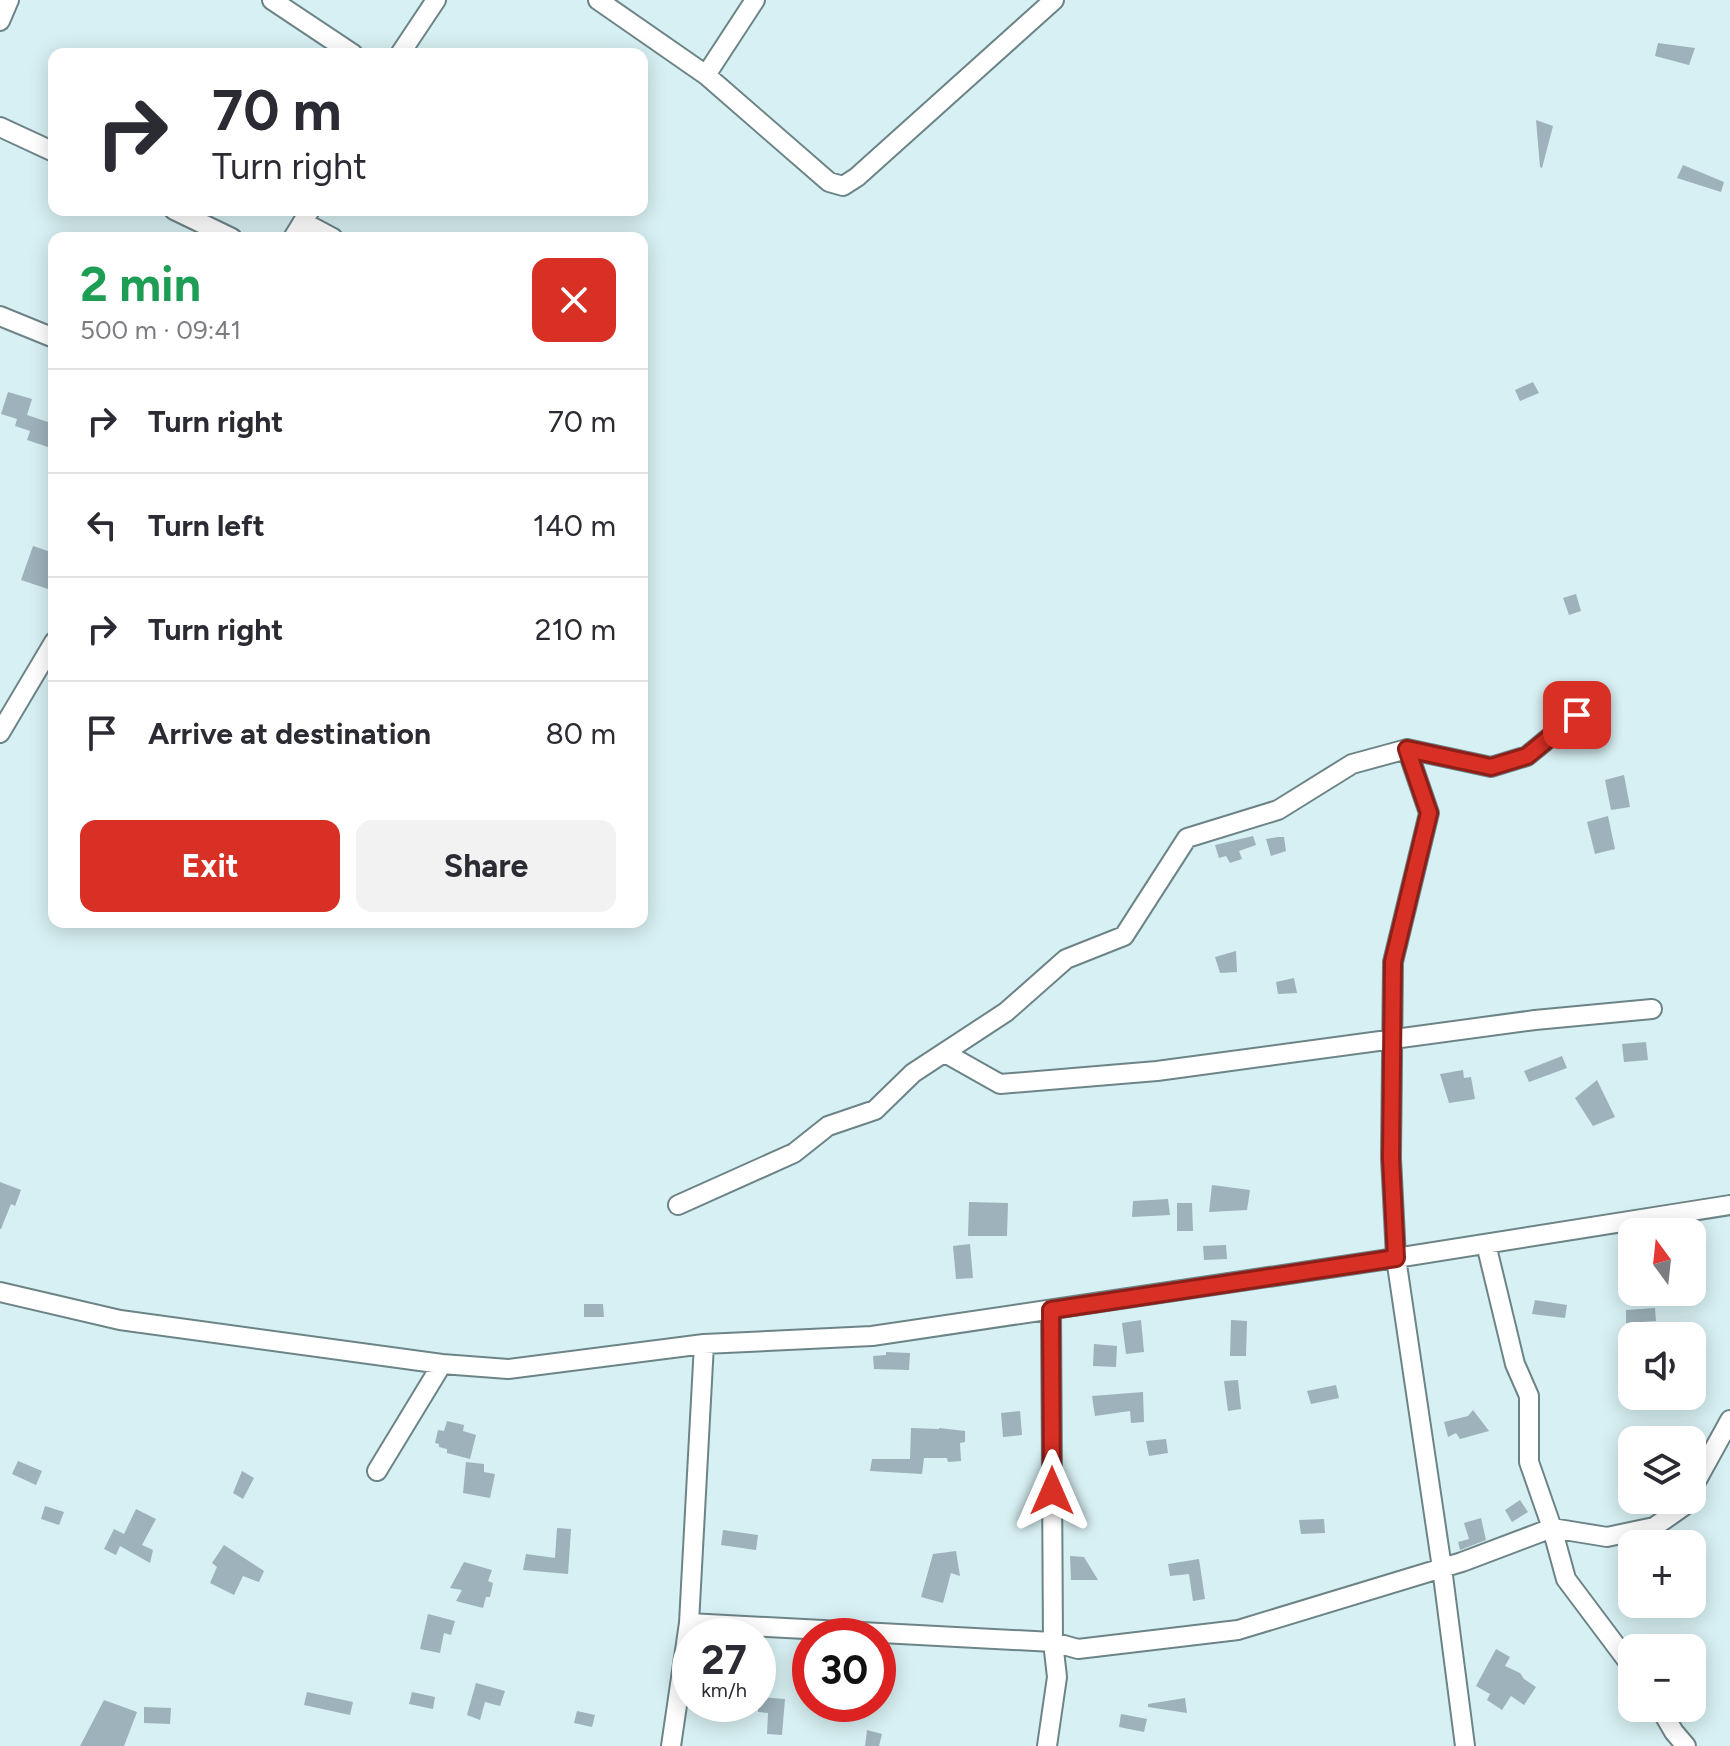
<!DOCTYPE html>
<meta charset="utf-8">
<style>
:root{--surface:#fff;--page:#f2f2f3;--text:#2b2b33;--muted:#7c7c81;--line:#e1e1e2;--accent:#d93025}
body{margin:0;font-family:Figtree,sans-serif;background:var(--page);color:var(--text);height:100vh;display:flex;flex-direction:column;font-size:30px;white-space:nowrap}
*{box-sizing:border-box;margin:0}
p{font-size:26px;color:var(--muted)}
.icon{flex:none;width:44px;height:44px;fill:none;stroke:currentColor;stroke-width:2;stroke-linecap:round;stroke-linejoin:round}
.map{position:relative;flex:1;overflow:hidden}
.details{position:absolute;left:48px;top:232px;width:600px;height:696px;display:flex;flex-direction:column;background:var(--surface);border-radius:16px;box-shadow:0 4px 20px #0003}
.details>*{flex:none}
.guide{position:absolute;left:48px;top:48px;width:600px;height:168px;border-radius:16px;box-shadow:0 4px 20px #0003;background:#fff;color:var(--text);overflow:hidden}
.needle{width:52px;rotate:345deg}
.fabs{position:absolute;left:1618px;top:1218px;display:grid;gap:16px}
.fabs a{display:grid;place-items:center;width:88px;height:88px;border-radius:16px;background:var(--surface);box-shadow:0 4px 20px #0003;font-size:40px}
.speed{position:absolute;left:672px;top:1618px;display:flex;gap:16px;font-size:40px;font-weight:700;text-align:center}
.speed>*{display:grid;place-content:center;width:104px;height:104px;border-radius:50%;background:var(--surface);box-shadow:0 4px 20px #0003;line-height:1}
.speed small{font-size:20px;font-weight:400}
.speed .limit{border:12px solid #d22;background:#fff;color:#111}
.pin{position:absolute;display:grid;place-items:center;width:68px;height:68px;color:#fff;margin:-34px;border-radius:16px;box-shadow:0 4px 12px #0006}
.me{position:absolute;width:88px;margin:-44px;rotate:0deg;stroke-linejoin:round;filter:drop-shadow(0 0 6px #0008)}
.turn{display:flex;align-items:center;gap:28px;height:168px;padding:0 32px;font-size:36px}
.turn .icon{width:104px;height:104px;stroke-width:2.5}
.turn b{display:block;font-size:56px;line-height:68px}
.round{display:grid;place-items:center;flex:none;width:84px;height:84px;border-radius:16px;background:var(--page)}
.headline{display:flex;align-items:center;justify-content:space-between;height:136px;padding:0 32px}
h1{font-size:48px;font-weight:700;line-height:60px;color:#1e9e55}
.button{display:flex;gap:16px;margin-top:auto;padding:16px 32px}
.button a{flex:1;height:92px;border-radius:16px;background:var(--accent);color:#fff;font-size:32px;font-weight:700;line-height:92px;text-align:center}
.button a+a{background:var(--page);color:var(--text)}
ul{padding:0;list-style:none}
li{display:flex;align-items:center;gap:24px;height:104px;padding:0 32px;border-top:2px solid var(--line)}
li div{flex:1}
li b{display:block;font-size:30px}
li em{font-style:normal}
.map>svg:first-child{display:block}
</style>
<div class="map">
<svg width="1730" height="1746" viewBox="0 0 1730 1746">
<rect width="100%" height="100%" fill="#d7f0f3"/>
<path fill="#9db2bb" d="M1658,43L1695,48L1689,65L1655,56Z
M1536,120L1553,126L1542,168L1540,167Z
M1683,165L1724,182L1721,192L1677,178Z
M1533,382L1539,393L1520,401L1515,390Z
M8,392L32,399L27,415L54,424V449L27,440L30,431L15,426L17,419L1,414Z
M33,546L54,553V591L21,580Z
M1576,594L1581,611L1569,615L1563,598Z
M1624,775L1630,807L1611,810L1605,780Z
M1608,816L1615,849L1595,854L1587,822Z
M1253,836L1256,845L1239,851L1242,859L1230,863L1226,856L1219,858L1215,845Z
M1278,837H1284L1286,851L1271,856L1266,839Z
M1236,951L1237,972L1220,973L1215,957Z
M1294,978L1297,993L1278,994L1276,982Z
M1646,1042L1648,1060L1624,1062L1622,1044Z
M1562,1056L1567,1068L1529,1082L1524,1071Z
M1463,1070L1464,1078L1471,1077L1475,1099L1449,1103L1440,1074Z
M1597,1080L1615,1117L1593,1126L1575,1098Z
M0,1182L21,1190L15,1206L11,1204L1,1229H0Z
M1212,1185L1250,1190L1247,1210L1209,1212Z
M1168,1199L1170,1215L1132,1217L1133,1201Z
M969,1202L1008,1203L1007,1236H968Z
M1177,1203H1192L1193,1231H1177Z
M970,1244L973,1278L956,1279L953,1246Z
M1226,1245L1227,1259L1204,1260L1203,1246Z
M1535,1300L1567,1305L1565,1318L1532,1314Z
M584,1304H603L604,1317H584Z
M1655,1308L1656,1321L1626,1323V1310Z
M1141,1320L1144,1352L1126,1354L1122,1323Z
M1231,1320L1247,1321L1246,1356H1230Z
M1094,1344L1117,1346L1116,1367L1093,1366Z
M886,1352L910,1353L909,1370L874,1369L873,1356L886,1355Z
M1238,1380L1241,1409L1228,1411L1224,1381Z
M1336,1385L1339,1398L1311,1404L1307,1391Z
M1143,1392L1144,1422L1131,1423L1130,1411L1095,1416L1092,1396Z
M1473,1410L1489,1431L1460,1439L1456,1433L1448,1437L1444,1422L1468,1416Z
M1020,1411L1022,1435L1003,1437L1001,1413Z
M447,1421L464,1425L463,1431L476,1435L470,1459L447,1453V1449L439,1447V1444L435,1443L438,1430L444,1431Z
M911,1428L939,1429V1428L965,1431V1442L960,1443L961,1461L948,1462L947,1458H924L922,1474L870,1471L872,1459H910Z
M1166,1439L1168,1453L1149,1456L1146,1441Z
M18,1461L42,1471L36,1485L12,1474Z
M466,1462L484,1464V1472L495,1474L490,1498L463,1493Z
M242,1471L254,1478L243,1499L233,1493Z
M1520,1500L1528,1512L1512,1522L1505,1510Z
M45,1506L64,1512L59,1525L41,1519Z
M136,1509L156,1519L142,1545L153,1550L150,1563L120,1546L116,1555L104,1549L114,1529L124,1534Z
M1481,1518L1486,1540L1460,1550L1458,1542L1469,1539L1464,1523Z
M1324,1519L1325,1533L1301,1534L1299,1520Z
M557,1528L571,1529L568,1574L523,1570L526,1554L555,1558Z
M723,1530L758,1535L756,1550L721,1545Z
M224,1545L264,1571L259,1582L243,1576L234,1595L210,1583L217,1567L212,1563Z
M956,1551L960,1576L951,1573L943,1603L921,1597L933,1554Z
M1070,1556L1084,1557L1098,1580H1071Z
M1199,1559L1205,1599L1193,1601L1189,1574L1170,1576L1168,1564Z
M464,1562L492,1570L488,1581L493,1583L490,1597H486L483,1608L456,1601L462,1590L450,1588Z
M428,1614L455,1621L451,1635L444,1633L440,1653L420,1649Z
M1496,1649L1510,1657L1505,1666L1520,1673L1524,1679L1536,1687L1524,1705L1511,1696L1502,1710L1487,1700L1490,1694L1476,1686Z
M476,1683L505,1691L500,1706L485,1702L480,1720L467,1715Z
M307,1692L353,1702L350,1715L304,1705Z
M412,1692L435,1697L433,1709L409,1704Z
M758,1697L785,1699L782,1735L767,1734L768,1713L758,1712Z
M1185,1698L1187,1713L1148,1707V1704Z
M104,1700L137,1712L124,1746H80Z
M144,1707L171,1708L170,1724L144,1723Z
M577,1711L595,1715L592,1727L574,1723Z
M1121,1714L1147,1719L1144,1732L1119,1727Z
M867,1730L882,1734L879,1746H865Z"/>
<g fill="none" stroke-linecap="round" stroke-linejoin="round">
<g stroke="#6d8487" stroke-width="22">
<path id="minor" d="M272,0L353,54
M598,0L706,75L829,182L843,186L857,177L1054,0
M0,21L9,0
M400,54L436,0
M706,75L755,0
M0,127L54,152
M174,210L232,238
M303,222L333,238
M293,238L310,210
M0,316L54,338
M0,733L54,642
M1407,749L1429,813L1393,962L1391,1158L1396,1258L1442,1568L1465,1746
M945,1053L1000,1084L1157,1071L1535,1020L1652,1009
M678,1205L794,1153L828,1126L875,1110L913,1073L1006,1012L1066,959L1124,936L1187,838L1278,810L1352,764L1407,749L1491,767L1527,756L1577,715
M1486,1244L1515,1364L1529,1396V1462L1552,1528L1566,1579L1632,1667
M0,1292L120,1320L442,1364L508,1369L704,1344L872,1336L1396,1258L1730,1205
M377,1471L442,1364
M1692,1489L1730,1420
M689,1623L1053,1642L1078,1649L1238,1630L1462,1562L1552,1528L1607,1537L1654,1527L1684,1506L1687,1500
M1660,1708L1674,1732L1686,1746
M671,1746L689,1623L704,1344
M1047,1746L1057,1677L1053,1642L1051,1310"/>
</g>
<use href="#minor" stroke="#fff" stroke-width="18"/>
</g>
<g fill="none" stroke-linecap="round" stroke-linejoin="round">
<g stroke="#8d1f18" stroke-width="20">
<path id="route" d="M1052,1491L1051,1310L1396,1258L1391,1158L1393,962L1429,813L1407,749L1491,767L1527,756L1577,715"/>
</g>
<use href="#route" stroke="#d93025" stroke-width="14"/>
</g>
</svg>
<div class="fabs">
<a><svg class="needle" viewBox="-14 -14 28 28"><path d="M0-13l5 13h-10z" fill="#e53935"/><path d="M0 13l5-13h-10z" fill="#7c7c81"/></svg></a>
<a><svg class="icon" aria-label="sound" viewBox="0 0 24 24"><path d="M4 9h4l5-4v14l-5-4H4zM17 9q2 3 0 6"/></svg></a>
<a><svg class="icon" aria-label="layers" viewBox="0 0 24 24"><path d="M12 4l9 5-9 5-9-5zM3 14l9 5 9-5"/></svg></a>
<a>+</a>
<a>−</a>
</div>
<div class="speed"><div>27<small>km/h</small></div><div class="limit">30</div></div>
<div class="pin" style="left:1577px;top:715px;background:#d93025"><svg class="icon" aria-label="arrive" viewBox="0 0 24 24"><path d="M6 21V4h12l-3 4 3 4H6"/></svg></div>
<svg class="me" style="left:1052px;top:1491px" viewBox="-20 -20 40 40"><path d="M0-17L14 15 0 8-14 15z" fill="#d93025" stroke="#fff" stroke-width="4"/></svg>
<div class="guide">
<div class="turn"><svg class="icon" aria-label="right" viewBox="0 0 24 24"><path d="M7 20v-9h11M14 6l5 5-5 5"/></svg><div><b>70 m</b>Turn right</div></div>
</div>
<section class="details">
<div class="headline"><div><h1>2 min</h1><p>500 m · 09:41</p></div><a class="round" style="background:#d93025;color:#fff"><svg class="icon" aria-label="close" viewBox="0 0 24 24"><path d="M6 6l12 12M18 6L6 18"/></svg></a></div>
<ul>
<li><svg class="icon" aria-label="right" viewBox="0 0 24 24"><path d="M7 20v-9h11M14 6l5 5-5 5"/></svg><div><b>Turn right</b></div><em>70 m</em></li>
<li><svg class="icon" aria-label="left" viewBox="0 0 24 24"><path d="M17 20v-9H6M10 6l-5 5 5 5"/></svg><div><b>Turn left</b></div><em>140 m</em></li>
<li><svg class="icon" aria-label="right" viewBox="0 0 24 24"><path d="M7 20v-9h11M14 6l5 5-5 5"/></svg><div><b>Turn right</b></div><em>210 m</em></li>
<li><svg class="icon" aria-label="arrive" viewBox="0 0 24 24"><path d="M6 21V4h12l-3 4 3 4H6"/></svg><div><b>Arrive at destination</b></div><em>80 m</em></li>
</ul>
<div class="button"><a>Exit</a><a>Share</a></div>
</section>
</div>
